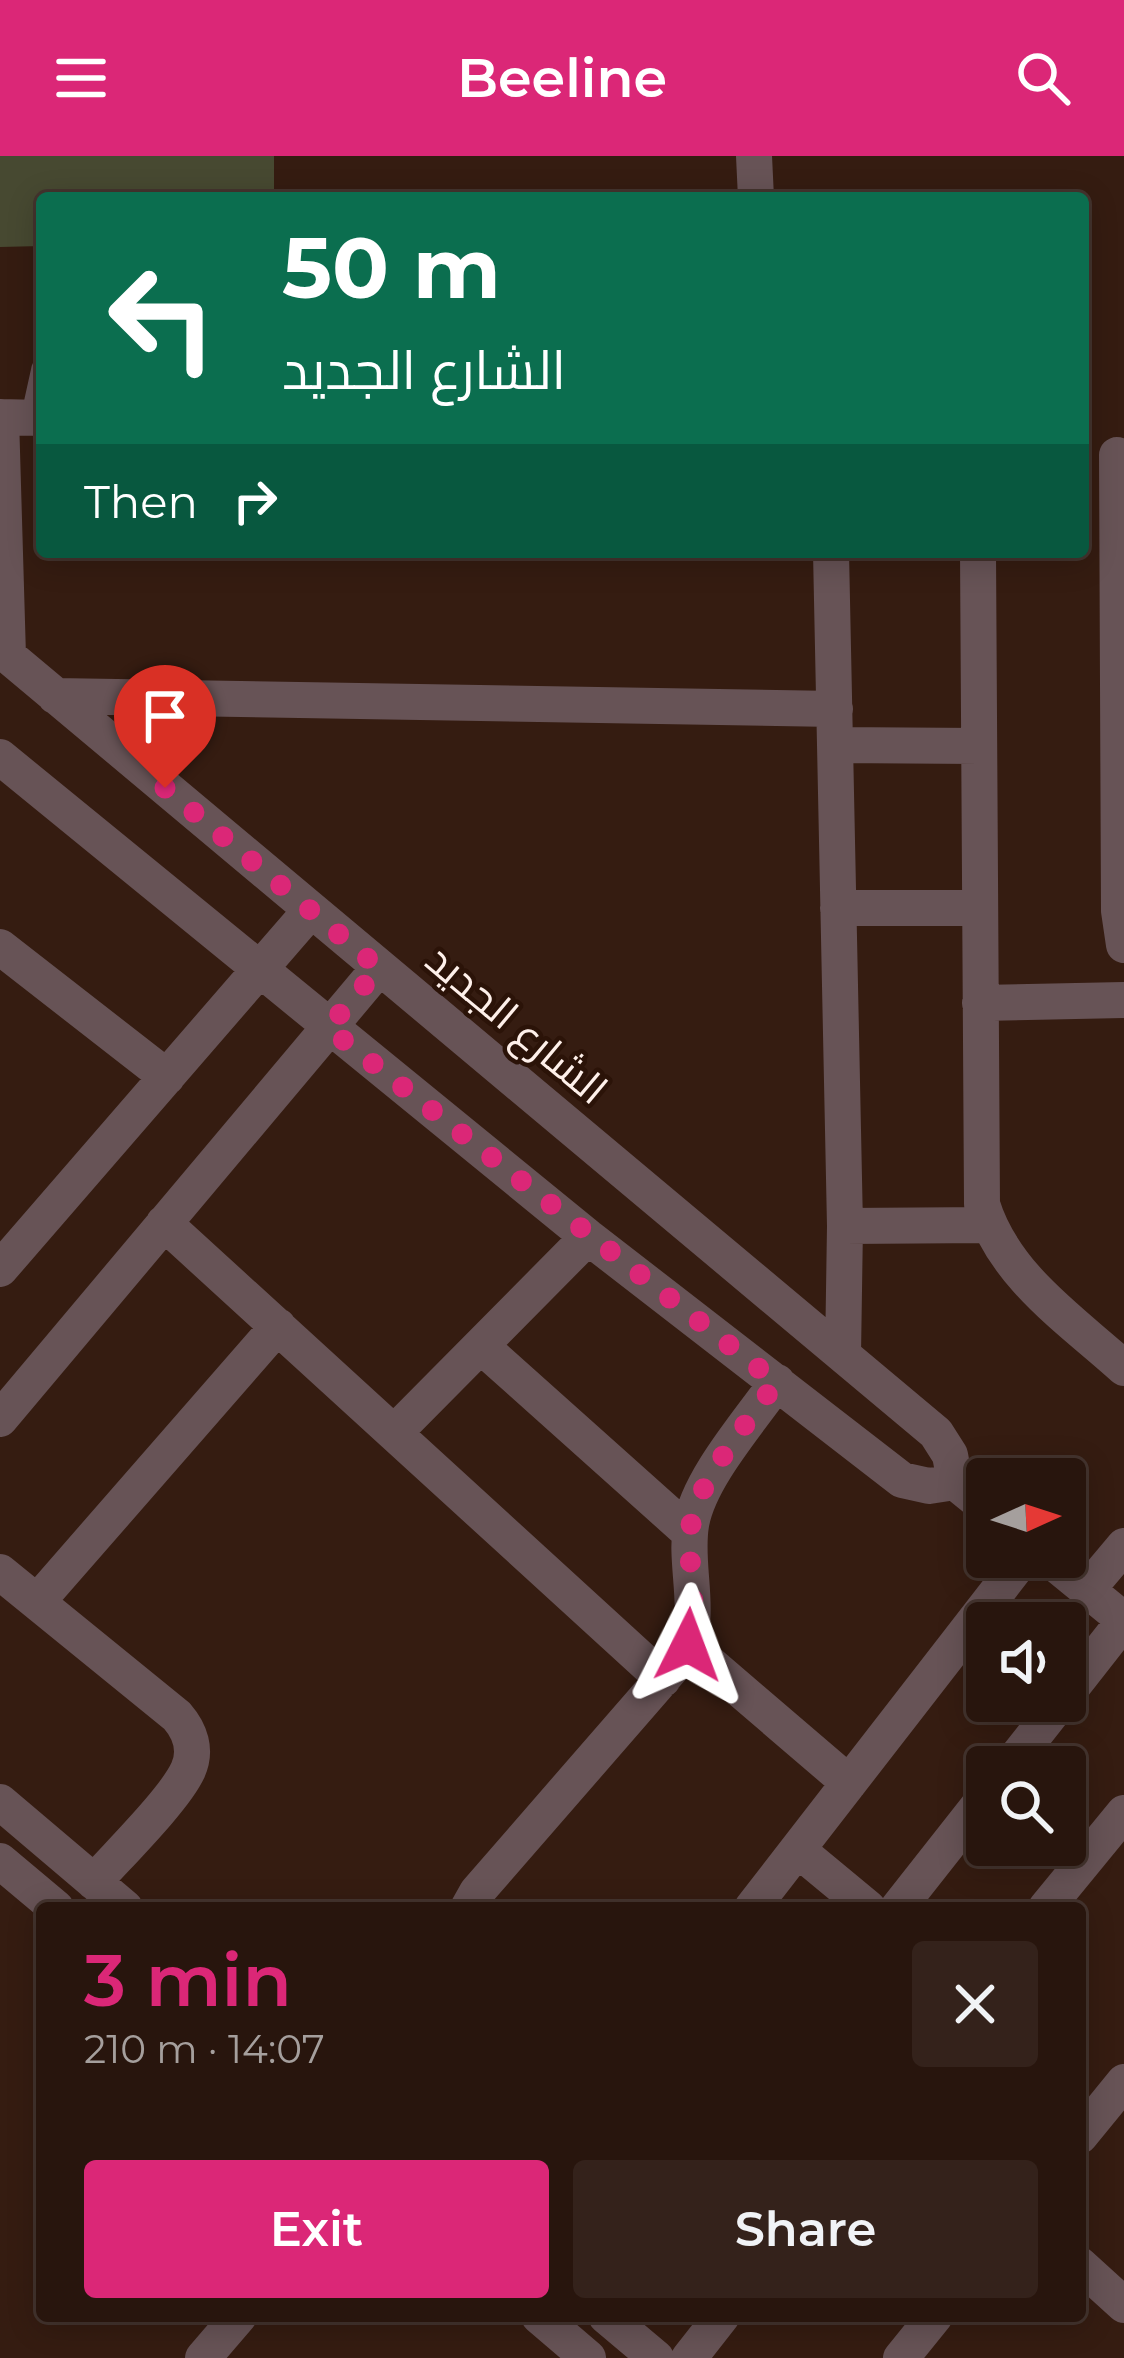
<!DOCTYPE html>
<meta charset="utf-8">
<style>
:root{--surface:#28150d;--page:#34221b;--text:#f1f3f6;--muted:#a59f9d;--line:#44342e;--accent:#db2777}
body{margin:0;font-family:Montserrat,Cairo,sans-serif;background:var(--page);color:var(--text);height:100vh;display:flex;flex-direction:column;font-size:45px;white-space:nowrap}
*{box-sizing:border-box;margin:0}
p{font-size:39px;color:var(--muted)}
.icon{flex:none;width:66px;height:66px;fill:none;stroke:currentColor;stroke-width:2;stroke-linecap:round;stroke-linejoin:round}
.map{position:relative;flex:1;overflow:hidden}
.panel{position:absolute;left:36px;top:1746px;width:1050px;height:420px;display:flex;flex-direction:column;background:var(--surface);border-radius:12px;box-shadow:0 6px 30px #0003,0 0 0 3px var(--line)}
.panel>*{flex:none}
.guide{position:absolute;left:36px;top:36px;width:1053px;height:366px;border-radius:12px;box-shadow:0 6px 30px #0003,0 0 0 3px var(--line);background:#0b6e4f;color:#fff;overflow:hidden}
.needle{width:78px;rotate:87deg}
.tools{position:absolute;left:966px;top:1302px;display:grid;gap:24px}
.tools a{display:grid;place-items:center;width:120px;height:120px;border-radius:12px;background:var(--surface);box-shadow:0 6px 30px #0003,0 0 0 3px var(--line);font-size:60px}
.pin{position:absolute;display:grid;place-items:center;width:102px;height:102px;color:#fff;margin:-123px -51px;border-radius:50% 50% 50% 0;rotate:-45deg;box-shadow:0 0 12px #0007}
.pin .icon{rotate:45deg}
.me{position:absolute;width:132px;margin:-66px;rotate:3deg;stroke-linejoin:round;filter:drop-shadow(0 0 9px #0008)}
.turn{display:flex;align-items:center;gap:42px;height:252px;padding:0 48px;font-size:54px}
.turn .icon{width:156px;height:156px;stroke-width:2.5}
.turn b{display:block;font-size:84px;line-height:102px}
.then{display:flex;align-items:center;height:114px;padding:0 48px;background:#0003;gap:24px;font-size:45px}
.round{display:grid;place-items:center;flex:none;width:126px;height:126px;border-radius:12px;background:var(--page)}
.summary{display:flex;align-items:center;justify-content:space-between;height:204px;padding:0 48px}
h1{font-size:72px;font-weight:600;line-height:90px;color:var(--accent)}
.action{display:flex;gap:24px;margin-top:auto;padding:24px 48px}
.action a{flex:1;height:138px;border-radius:12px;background:var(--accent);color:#fff;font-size:48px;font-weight:600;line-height:138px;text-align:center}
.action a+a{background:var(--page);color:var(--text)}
header{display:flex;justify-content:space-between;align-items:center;height:156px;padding:0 48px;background:var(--accent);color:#fff;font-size:54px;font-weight:600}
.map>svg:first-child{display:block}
</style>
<header><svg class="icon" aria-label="menu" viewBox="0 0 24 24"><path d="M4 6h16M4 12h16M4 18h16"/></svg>Beeline<svg class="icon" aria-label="search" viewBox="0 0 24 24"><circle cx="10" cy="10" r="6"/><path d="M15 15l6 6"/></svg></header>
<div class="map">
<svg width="1124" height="2202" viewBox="0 0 1124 2202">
<rect width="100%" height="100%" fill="#351c11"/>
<path fill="#474931" d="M0,0H274V42H42V90L0,91Z"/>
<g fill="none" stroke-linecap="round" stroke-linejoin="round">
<path stroke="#675356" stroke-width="21" d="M31,262L42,212"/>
<path stroke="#675356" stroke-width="36" d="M754,0L756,42
M0,261L42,262
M1,261L8,500
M1117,299L1119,755L1124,789
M831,396L845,1070L843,1199
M978,396L982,1048C1004,1120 1071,1164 1124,1212
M0,493L936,1277L950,1299L955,1326L987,1352
M55,540L835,553
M835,589L979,590
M0,601L588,1081L902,1324L929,1330L955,1326
M838,752H979
M0,791L167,921
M980,847L1124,844
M164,1067L663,1523
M845,1070L989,1069
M0,1113L311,754
M481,1190L690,1377
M0,1263L379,812
M394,1277L588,1081
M1047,1401L1124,1464
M0,1416L177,1560C190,1575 197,1594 188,1614C175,1643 117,1700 94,1726
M1087,1434L1124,1390
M37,1446L278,1170
M688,1489L849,1627
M1065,1540L1124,1465
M1009,1611L1061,1545
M0,1646L125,1752
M798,1694L868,1752
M0,1705L56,1752
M468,1752L477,1736L684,1498C703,1457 684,1411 691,1369C698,1323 750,1265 777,1226
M752,1752L1024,1401
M898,1752L987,1639
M1046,1752L1124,1657
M1080,1980L1124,1926
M1080,2109L1124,2149
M539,2160L588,2202
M606,2160L656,2202
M203,2202L239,2160
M689,2202L722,2160
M901,2202L935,2160"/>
</g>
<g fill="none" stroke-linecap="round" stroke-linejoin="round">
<path stroke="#db2777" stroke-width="21" stroke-dasharray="0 37.8" d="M165,632L379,812L328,872L776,1226C749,1267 692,1329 690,1378C688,1414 699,1454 688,1489"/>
</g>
<g text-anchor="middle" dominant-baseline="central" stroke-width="9" stroke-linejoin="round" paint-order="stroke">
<g font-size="42" fill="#fef0ea" stroke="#2b1308">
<text transform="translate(517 868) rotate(40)">الشارع الجديد</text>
</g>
</g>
</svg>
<div class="tools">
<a><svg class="needle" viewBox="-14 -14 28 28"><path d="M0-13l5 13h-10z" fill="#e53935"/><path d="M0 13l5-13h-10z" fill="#a59f9d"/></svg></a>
<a><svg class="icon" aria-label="sound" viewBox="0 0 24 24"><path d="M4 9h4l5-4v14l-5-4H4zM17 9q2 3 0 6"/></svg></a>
<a><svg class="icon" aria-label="search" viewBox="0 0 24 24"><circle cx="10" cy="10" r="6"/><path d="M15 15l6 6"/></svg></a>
</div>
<div class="pin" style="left:165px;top:632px;background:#d93025"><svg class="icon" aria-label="arrive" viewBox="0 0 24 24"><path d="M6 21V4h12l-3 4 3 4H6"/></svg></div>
<svg class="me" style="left:688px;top:1489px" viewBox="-20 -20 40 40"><path d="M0-17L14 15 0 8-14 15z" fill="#db2777" stroke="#fff" stroke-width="4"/></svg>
<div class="guide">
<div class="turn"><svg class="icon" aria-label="left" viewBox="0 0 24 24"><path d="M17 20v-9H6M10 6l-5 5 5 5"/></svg><div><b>50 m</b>الشارع الجديد</div></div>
<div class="then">Then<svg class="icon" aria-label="right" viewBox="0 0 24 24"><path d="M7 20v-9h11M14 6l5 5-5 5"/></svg></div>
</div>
<section class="panel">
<div class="summary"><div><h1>3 min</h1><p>210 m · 14:07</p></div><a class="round"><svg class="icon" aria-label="close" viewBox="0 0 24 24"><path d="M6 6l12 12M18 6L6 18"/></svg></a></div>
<div class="action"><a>Exit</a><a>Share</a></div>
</section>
</div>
